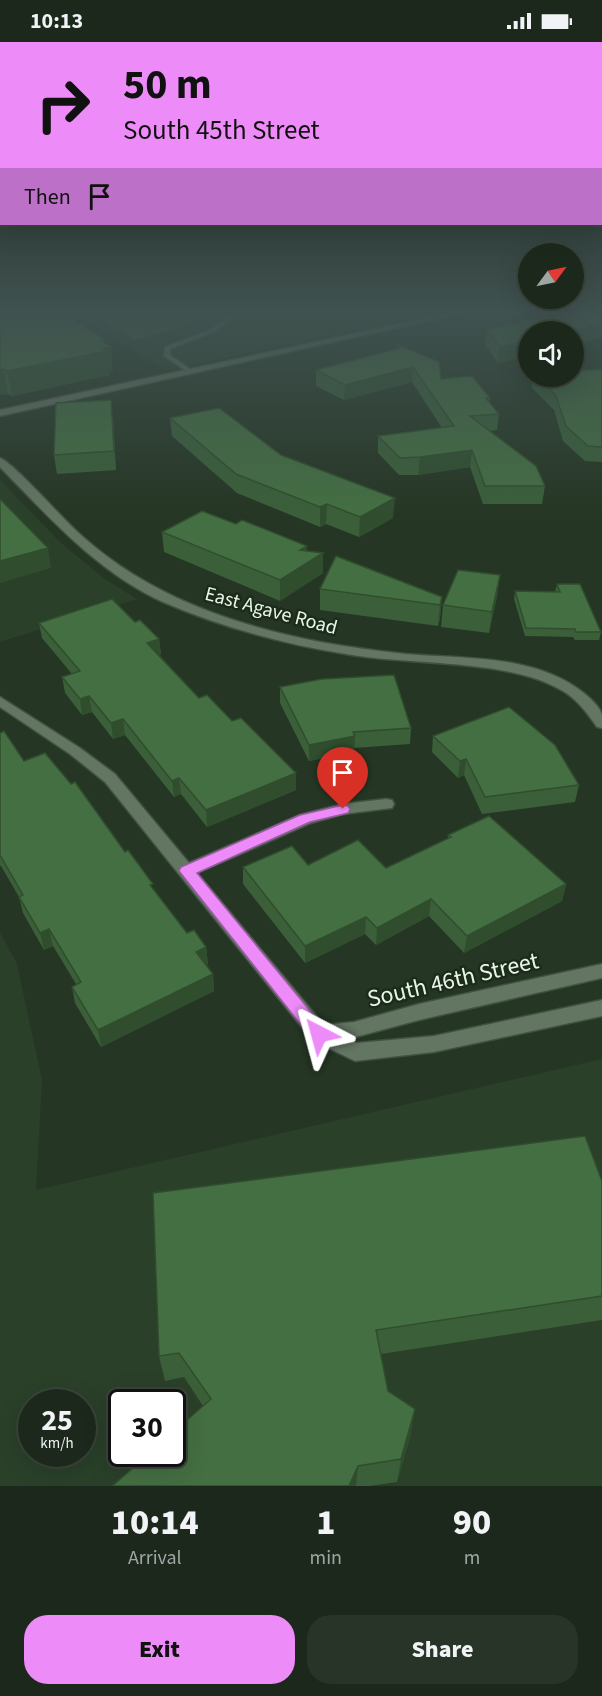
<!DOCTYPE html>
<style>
:root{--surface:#1c281b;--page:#293428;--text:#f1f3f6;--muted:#a0a6a3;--line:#3a443a;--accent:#ed8cf9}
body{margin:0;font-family:"Source Sans 3",sans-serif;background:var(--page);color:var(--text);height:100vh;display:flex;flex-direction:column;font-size:22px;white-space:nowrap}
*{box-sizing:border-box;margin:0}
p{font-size:20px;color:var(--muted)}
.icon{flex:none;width:33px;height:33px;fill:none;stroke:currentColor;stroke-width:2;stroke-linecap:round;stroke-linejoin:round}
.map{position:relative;height:1444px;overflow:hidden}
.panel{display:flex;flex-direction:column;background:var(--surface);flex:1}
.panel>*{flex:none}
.hud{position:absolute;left:0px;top:0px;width:603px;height:183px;box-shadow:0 6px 24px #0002,0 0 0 2px var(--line);background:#ed8cf9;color:#111;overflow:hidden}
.needle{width:39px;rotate:57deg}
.buttons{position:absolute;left:518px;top:201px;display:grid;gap:12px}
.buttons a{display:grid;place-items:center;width:66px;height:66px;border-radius:50%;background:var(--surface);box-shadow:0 6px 24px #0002,0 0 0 2px var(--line);font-size:30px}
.speed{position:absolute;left:18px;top:1347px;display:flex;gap:12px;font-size:30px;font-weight:700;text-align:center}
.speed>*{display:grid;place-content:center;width:78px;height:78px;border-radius:50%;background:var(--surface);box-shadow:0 6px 24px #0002,0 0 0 2px var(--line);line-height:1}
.speed small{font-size:15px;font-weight:400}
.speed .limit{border:3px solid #111;border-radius:9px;background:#fff;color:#111}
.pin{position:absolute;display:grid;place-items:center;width:51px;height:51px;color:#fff;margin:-62px -26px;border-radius:50% 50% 50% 0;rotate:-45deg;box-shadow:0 0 6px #0007}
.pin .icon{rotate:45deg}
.me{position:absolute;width:66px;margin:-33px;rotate:321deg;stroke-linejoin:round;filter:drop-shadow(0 0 4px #0008)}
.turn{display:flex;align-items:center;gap:21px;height:126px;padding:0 24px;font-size:27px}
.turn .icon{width:78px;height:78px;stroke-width:2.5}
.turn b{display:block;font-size:42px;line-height:51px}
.then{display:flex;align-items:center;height:57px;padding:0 24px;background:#0003;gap:12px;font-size:22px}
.eta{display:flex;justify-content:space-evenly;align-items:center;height:102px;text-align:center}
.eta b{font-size:36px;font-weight:800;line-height:42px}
.cta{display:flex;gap:12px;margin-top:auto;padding:12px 24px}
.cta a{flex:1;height:69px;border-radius:24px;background:var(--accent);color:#111;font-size:24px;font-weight:800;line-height:69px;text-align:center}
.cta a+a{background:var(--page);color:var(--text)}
.status{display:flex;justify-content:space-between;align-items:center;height:42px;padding:0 30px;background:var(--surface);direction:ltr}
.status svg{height:16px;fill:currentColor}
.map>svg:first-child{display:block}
</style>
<div class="status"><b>10:13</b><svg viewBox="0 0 49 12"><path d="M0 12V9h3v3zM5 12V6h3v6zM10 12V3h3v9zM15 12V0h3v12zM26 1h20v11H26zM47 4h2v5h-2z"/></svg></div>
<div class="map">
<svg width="602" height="1444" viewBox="0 0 602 1444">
<rect width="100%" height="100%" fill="#253624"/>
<path fill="#2a4029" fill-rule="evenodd" d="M74,271H435L165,329Z
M0,438L61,501L105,537L137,557L0,600Z
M0,890L17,922L42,1038L36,1148L602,1017V1444H0ZM32,1360H82V1412H32ZM122,1360H172V1412H122Z"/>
<path fill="#3f5d3e" d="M93,271H205L187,283L134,298Z"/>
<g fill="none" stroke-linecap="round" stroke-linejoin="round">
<g stroke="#415140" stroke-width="3">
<path id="service" d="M233,271H241L214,290L170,307V313L193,329V331H189L164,314L165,305L210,288Z"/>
</g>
<g stroke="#415140" stroke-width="3">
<path id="minor" d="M0,416C14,421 65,480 82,494C149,554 233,583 320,600C348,605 377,609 406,612C464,617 537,612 585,652C591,657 600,665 602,673C602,677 602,682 602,686L597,685C587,671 578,658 563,649C508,616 411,624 346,612C284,602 221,585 163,560C97,530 49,475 0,425Z
M0,655L80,706L115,732L189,821L300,773L343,762L386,757L392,758L394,762L392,766L343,772L311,781L197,831L324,983L354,980L419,962L602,922V936L419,978L348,997L357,1001L434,994L602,958V974L434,1010L355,1019L312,998L105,740L70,712L0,665Z"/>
</g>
<g stroke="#415140" stroke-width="3">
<path id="tertiary" d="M449,271H464L0,374V368Z"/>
</g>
<use href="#service" fill="#637662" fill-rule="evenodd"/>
<use href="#minor" fill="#637662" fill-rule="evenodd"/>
<use href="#tertiary" fill="#637662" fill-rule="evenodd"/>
</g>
<path fill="#3a5f39" d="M0,271L104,301L113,329L109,330L110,333L12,354L8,352L0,353Z
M547,271H602L498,321L485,303L487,288L550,273Z
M397,302L441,337L490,356L489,360L499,372L497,388L490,389L545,444L542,462H483L470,425L418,433H399L378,411V394L442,386L412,340L344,358L316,344V328L397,307Z
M602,327V420L585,419L563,399L554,368L532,346L533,334H573Z
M113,376L116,428L57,432L54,413Z
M170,376L281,413L393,476L359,495L326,482L320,485L237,451L172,394Z
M236,482L307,504V509L323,511V531L280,559L164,510L162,490Z
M500,533L497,554L489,591L441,585L443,563Z
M557,542L601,590L599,598H575L573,595L525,594L514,557L515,549L555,550Z
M320,547L442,555L440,576L438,584L320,568Z
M135,580L159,597L161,613H159L199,656L296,748L207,785L181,752L174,755L125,693L113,697L92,670L82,673L65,651L62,635L72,632L42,596L39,581Z
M280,645L411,686L410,702L354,706V710L309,719L280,661Z
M0,691L24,719L125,810L187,891L206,905L208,922L206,923L213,932L214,949L101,1005L75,961L72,945L76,942L53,904L44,908L23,871L19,855L1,824H0Z
M433,694L579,743L575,760L482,772L464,733L458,736L432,710Z
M448,793L566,842L562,859L464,911L429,874L376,903L365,892L305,921L243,842V825L308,823L386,826L448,797Z
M602,1139V1278L381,1312L388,1349L411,1391L397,1440L369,1444H112L203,1364L184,1335L165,1339L159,1314Z"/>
<path fill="#304e2e" d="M602,281V295L573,303V290H566Z
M104,297L105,306L111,305L113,329L109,330L110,333L12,354L7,329Z
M528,299V314L498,321L500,305Z
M413,325L412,340L344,358L345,343Z
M4,327L8,352L0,353V328Z
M111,358L113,376L116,428L114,409Z
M472,408L470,425L418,433L420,415Z
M395,456L393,476L359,495L360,475Z
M327,462L326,482L320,485V465Z
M307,504V521L323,511V531L280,559V538L300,508Z
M48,506L51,526L0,541V519Z
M500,533L497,554L489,591L492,570Z
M442,555L440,576L438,584L440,563Z
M159,597L161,613L149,617L147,601Z
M89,654L92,670L82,673L80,657Z
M123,677L125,693L113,697L111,681Z
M355,694L354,710L309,719V703Z
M466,717L464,733L458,736L460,719Z
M296,731V748L207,785L206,768Z
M179,736L181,752L174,755L172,739Z
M566,842L562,859L464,911L467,894Z
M431,857L429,874L376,903L377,886Z
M366,875L365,892L305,921V904Z
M49,887L53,904L44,908L40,891Z
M206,905L208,922L198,927L196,910Z
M213,932L214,949L101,1005L98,988Z
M415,1367L411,1391L397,1440L401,1417Z
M358,1424L356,1444H349Z"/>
<path fill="#446f42" stroke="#304e2e" stroke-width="1.5" d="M0,271H63L104,297L100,298L111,305L103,306L107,309L7,329L4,327L0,328Z
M556,271H602V281L566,290H528V299L500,305L487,288Z
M397,302L439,320L441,337L472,334L490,356H486L499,372L470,374L536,424L545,444H485L472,408L420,415L400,416L378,394L454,384L413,325L345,343L316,328L400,306Z
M602,327V405L588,404L566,384L556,354L536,334H573V329Z
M111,358L114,409L54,413L56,361Z
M219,366L281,413L395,456L360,475L327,462L320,465L236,432L170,376Z
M0,457L48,506L0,519Z
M202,469L236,482L242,478L307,504L300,508L323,511L280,538L162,490Z
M336,514L442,555L440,563L320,547Z
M458,528L500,533L492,570L443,563Z
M557,542H580L601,590H576L575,587L526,586L515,549L560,550Z
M112,557L135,580L140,578L159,597L147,601L199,656L207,653L232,679L241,676L296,731L206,768L179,736L172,739L123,677L111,681L89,654L80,657L62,635L80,629L39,581Z
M394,633L411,686L353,690L355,694L309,703L280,645L322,637Z
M509,665L555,703L579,743L485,755L466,717L460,719L433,694Z
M4,689L24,719L45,711L71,742L75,740L125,810L128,808L153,842L150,843L187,891L194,888L206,905L196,910L213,932L98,988L72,945L81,940L49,887L40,891L19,855L23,853L0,813V691Z
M489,774L566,842L467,894L431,857L377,886L366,875L305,904L243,825L292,804L308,823L358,798L386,826L451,795L448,793Z
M585,1094L602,1139V1254L376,1288L388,1349L415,1367L401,1417L358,1424L349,1444H112L149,1412H172V1391L211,1357L179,1311L159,1314L153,1151Z"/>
<linearGradient id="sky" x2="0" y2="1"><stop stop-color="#141e14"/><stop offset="0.57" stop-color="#405250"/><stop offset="1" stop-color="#405250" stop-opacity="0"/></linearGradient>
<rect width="602" height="474" fill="url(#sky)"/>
<path fill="#ed8cf9" stroke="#9a5ba2" stroke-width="1.5" d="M343,763L348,764L350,767L348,771L310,780L197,831L325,987L328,992L325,998L319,1000L313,998L179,829L181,825L300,773Z"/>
<g text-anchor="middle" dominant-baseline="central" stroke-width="5" stroke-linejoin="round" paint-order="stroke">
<g font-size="20" fill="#eaf5e9" stroke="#1b2c1a">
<text transform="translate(271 569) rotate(15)">East Agave Road</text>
</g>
<g font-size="24" fill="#eaf5e9" stroke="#1b2c1a">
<text transform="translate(453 938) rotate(-13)">South 46th Street</text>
</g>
</g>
</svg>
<div class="buttons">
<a><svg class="needle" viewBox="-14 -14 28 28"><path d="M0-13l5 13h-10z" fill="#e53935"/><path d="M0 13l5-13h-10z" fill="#a0a6a3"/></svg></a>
<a><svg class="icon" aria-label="sound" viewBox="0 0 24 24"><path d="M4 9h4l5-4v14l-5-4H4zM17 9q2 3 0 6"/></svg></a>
</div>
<div class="speed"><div>25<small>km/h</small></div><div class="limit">30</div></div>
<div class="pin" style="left:343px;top:767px;background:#d93025"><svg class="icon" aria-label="arrive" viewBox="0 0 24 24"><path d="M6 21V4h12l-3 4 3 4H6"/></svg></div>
<svg class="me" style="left:319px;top:992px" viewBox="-20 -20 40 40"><path d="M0-17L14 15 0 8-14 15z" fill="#ed8cf9" stroke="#fff" stroke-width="4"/></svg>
<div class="hud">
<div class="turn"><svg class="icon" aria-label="right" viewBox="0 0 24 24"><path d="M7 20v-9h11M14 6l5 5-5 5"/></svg><div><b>50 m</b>South 45th Street</div></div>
<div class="then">Then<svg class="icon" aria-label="arrive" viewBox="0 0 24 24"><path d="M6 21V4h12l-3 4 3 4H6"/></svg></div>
</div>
</div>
<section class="panel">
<div class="eta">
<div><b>10:14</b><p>Arrival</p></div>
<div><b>1</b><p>min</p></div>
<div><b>90</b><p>m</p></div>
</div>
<div class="cta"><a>Exit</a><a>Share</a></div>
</section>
